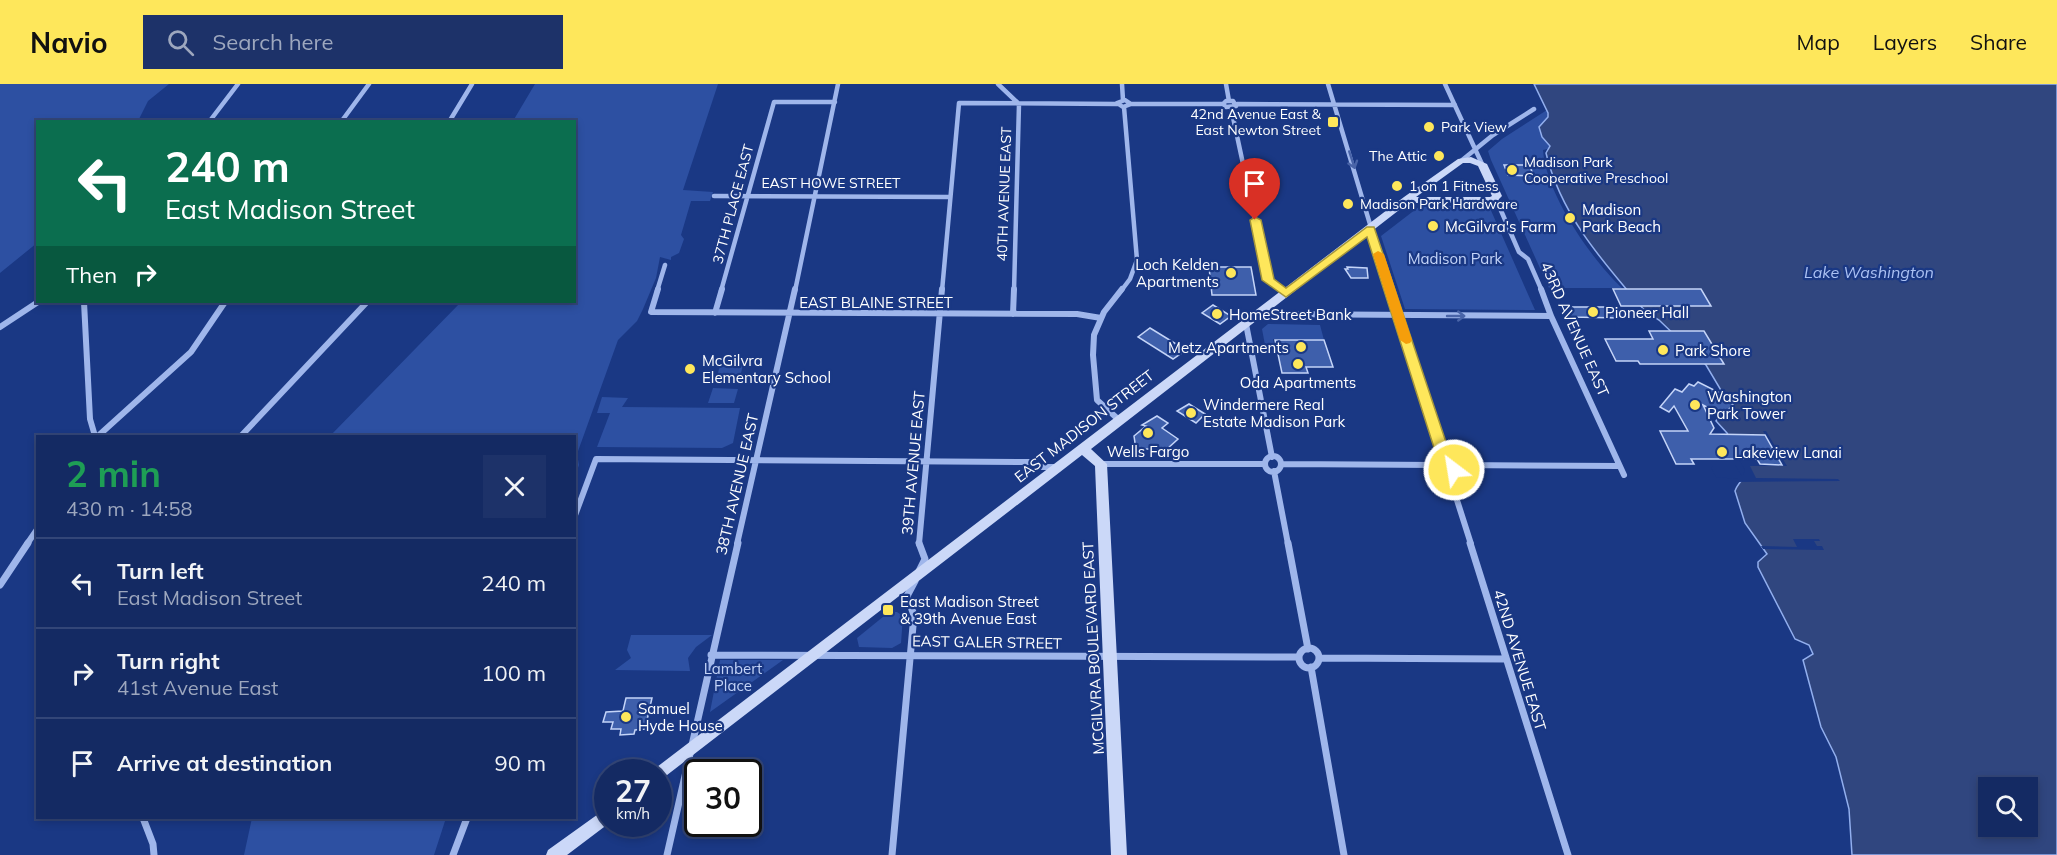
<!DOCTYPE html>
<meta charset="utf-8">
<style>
:root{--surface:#142a63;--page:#1d3269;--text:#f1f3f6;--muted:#9da7be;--line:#334678;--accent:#fee75b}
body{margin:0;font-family:Mulish,sans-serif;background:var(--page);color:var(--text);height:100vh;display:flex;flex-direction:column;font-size:22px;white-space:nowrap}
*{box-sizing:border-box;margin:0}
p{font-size:20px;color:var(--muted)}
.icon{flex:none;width:33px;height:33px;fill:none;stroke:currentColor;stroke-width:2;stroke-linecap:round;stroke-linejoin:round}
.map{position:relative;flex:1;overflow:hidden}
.side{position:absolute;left:36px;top:351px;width:540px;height:384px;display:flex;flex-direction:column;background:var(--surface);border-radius:0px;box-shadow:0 3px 9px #0003,0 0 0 2px var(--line)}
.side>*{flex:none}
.hud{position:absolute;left:36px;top:36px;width:540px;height:183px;border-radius:0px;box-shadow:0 3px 9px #0003,0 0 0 2px var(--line);background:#0b6e4f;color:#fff;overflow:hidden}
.controls{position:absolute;left:1978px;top:693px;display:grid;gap:12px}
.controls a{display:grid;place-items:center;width:60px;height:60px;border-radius:0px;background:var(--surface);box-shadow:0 3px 9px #0003,0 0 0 2px var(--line);font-size:30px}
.speed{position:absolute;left:594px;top:675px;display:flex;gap:12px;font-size:30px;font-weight:700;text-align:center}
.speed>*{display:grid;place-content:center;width:78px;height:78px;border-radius:50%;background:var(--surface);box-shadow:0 3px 9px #0003,0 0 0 2px var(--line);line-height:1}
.speed small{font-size:15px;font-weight:400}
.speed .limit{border:3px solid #111;border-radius:9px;background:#fff;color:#111}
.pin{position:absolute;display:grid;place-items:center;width:51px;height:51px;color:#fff;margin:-62px -26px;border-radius:50% 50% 50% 0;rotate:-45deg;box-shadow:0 0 6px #0007}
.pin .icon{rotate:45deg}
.me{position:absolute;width:66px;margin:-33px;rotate:329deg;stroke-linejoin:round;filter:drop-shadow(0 0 4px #0008)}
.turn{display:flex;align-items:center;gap:21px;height:126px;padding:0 30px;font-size:27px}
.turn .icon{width:78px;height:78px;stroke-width:2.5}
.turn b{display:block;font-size:42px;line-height:51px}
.then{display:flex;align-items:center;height:57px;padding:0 30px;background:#0003;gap:12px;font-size:22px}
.round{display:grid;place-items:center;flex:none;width:63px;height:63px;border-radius:0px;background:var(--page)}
.overview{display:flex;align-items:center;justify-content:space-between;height:102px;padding:0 30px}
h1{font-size:36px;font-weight:700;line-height:45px;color:#1e9e55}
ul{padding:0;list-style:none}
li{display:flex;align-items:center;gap:18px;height:90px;padding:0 30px;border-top:2px solid var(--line)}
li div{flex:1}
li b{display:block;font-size:22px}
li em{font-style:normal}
header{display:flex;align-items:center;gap:36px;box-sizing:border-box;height:84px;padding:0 30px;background:var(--accent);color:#111}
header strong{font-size:28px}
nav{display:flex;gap:33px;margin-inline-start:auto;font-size:21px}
.search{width:420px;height:54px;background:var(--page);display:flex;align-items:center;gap:15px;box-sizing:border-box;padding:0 21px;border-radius:0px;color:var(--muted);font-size:22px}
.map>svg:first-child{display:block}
</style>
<header>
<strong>Navio</strong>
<div class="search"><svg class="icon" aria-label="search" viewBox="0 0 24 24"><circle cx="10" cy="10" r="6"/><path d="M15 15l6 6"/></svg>Search here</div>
<nav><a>Map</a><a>Layers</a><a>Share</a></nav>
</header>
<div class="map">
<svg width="2057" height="771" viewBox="0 0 2057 771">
<rect width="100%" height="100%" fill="#1a3884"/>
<path fill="#2d50a2" d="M0,0H169L148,17L138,37L38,38L37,159L0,189Z
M535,0H718L683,106L713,108L710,117H691L681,151L684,155L679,169L671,173V176L660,173L656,194L643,225L637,237L618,256L577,370L579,381L575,392L574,352H330L461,218H574V38L513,37Z
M1547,26L1548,33L1539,43L1542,53L1551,64L1543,66C1546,110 1591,175 1622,204H1549L1491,76L1488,67L1502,55Z
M1420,122H1489L1535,226L1405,225L1381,152Z
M1268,240L1320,241L1324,256L1273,255L1274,261H1265L1262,245Z
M721,277H744L740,293H717Z
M713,304L738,305L734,319H708Z
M602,313L628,314L622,323L740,324L733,359L722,364L597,363L610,329H597Z
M889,528H897L903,532L901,559L892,564L859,563L857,554Z
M631,551H712L696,563L688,574L690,587L615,586L631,574L627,566Z
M720,576H783L710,628Z
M252,734H446L434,771H244Z"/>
<path fill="#30467f" stroke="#92afee" stroke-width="1.5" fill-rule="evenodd" d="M1534,0H2057V771H1852L1849,725L1836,673L1821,643L1803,576L1813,570L1809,561L1795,555L1758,483V478L1767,470L1745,439L1735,407C1738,398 1745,395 1748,386L1727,349L1716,337L1728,318L1706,281L1659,236L1645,227C1604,179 1561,132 1546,69L1550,62L1542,53L1539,43L1548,33V29ZM1989,704H2028V742H1989Z"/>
<path fill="#1a3884" d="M1763,347H1766L1787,382H1750L1756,394L1838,395L1840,397L1735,398L1738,395L1716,393L1711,384L1714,381H1735L1742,392L1743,391L1745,386L1738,374H1756L1760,380L1782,381Z
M1793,455H1819L1820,457H1814L1817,462H1822L1824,466L1763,465L1761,462L1797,463Z"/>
<path fill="#3e5fab" stroke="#c4d4f8" stroke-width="1.5" d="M1504,81H1529L1534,92L1508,91Z
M1209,183H1251L1256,211H1212Z
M1347,183L1367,184L1368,194H1351L1345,185H1348Z
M1613,205H1701L1711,222H1621Z
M1213,221L1231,232L1220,240L1202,229Z
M1565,223H1616L1621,234L1570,233Z
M1150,244L1186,266L1173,275L1138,253Z
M1649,247H1704L1724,280H1640L1638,277H1616L1605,255H1653Z
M1275,256H1324L1333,283H1306L1308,289H1282Z
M1698,298L1722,310L1720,314L1733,320L1724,332L1703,321L1714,344L1710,350L1765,351L1782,381L1760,380L1757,375H1691L1694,380H1676L1660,347H1688L1674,322L1669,328L1660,323L1675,305L1682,308L1689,300L1694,302Z
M1189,320L1205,330L1196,339L1177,327Z
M1157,332L1168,339L1162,344L1178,355L1167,365H1136L1134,352L1146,342L1142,341Z
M626,614H652L645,645L635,646L634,650L620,651L621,645H611L613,638H603L606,628L623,627Z"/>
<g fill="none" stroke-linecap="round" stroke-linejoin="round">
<path stroke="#9fb6eb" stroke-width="4.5" d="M998,0L1019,20L1014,207
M1122,0L1123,16
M1226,0L1229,17
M1328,0L1390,207
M1445,0L1482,80
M1125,16L1131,20L1123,23L1117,19Z
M1226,17H1233L1236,22L1226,23L1223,20Z
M1131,20H1223
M1237,20L1455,21
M1231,24L1268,196L1282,207
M209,38L238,0
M341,38L369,0
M449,38L472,0
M1461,77L1493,51L1534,25
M714,112L949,113
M1496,115L1519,168L1528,175L1542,207
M657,207L665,181
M721,207L774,18H835
M795,207L838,0
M942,207L959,19L1117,20
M1121,207L1130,195L1137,176L1124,23"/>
<path stroke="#9fb6eb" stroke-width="6" d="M658,205L651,228L1077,230L1101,234
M1280,205L1286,210
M1390,205L1444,375
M1541,205L1551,232L1624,391
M84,218L90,335L95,352
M715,229L722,205
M1013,230L1014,205
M1260,230L1551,232
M1246,240L1272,373
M0,243L38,218
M1119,336L1097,316L1093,271L1094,251L1104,228L1122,205
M98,352L191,268L225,218
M241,352L367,218
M1265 380a8 8 0 1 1 16 0a8 8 0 1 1-16 0Z
M1440,375L1452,377L1455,382L1454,386H1441L1437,380Z
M1101,380H1264
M1282,380L1437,381
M1455,381L1619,382
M1274,387L1288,460
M1448,388L1471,460
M574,434L596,375L1031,378L1042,383H1056
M27,460L38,444
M737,460L795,205
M919,460L942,205"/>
<path stroke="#9fb6eb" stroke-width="7" d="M1288,459L1308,565
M1470,459L1568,771
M919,487L925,475L919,459
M0,501L28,459
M1299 574a10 10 0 1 1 20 0a10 10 0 1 1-20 0Z
M711,571L1298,573
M1320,574L1506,575
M1311,583L1344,771
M143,734L153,760L154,771
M453,771L467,734
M667,771L738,459
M892,771L914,531L907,512L915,497"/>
<path fill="#cbd8f8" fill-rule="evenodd" d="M1471,73L1487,80L1502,112L1496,118L1416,119L1403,123L1091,365L1107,380L1127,771H1111L1095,382L1082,371L658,698V688H652L653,686L1404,113L1458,75ZM1463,79H1470L1478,82L1492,112L1490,113H1416Z
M608,723V740L567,771H546L548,766Z"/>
</g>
<defs><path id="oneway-shaft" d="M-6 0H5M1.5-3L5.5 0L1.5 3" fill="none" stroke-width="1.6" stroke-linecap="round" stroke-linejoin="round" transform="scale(1.5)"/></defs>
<g stroke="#4964a8">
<use href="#oneway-shaft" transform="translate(1352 76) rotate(72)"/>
<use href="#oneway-shaft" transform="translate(1456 232)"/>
</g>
<path fill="#fee75b" stroke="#a5963b" stroke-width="1.5" d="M1255,133L1261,136L1274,195L1286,204L1367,143H1374L1450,370L1461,380L1459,390H1449L1447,382L1437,373L1367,153L1286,213L1262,196L1250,136Z"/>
<path fill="#f59e0b" d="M1378,167L1384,170L1412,256L1410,259L1406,260L1400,256L1373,170Z"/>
<g fill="#fee75b" stroke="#1a3884" stroke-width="2">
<rect x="1327" y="32" width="12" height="12" rx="3"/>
<circle cx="1429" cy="43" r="6"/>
<circle cx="1439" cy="72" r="6"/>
<circle cx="1512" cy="86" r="6"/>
<circle cx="1397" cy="102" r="6"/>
<circle cx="1348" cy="120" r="6"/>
<circle cx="1570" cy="134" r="6"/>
<circle cx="1433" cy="142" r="6"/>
<circle cx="1231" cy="189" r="6"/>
<circle cx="1593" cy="228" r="6"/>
<circle cx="1217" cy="230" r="6"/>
<circle cx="1301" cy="263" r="6"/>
<circle cx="1663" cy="266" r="6"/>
<circle cx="1298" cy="280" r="6"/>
<circle cx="690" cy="285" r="6"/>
<circle cx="1695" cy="321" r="6"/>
<circle cx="1191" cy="329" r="6"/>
<circle cx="1148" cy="349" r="6"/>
<circle cx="1722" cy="368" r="6"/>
<rect x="882" y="520" width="12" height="12" rx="3"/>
<circle cx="626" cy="633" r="6"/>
</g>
<g text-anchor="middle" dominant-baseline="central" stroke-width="4.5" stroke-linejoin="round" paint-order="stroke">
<g font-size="14" fill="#fff" stroke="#1a3884" text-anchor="start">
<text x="1321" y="30" text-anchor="end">42nd Avenue East &amp;<tspan x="1321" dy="16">East Newton Street</tspan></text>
<text x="1441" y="43">Park View</text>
<text x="1427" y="72" text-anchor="end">The Attic</text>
<text x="1524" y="78">Madison Park<tspan x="1524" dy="16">Cooperative Preschool</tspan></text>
<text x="1409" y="102">1 on 1 Fitness</text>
<text x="1360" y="120">Madison Park Hardware</text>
</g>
<g font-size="14" fill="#fff" stroke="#1a3884">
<text x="831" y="99">EAST HOWE STREET</text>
<text transform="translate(1004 110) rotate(-88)">40TH AVENUE EAST</text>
<text transform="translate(733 120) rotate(-75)">37TH PLACE EAST</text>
</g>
<g font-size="15" fill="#fff" stroke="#1a3884" text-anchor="start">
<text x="1582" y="125">Madison<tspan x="1582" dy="17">Park Beach</tspan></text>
<text x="1445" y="142">McGilvra's Farm</text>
<text x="1219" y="180" text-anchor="end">Loch Kelden<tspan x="1219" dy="17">Apartments</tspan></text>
<text x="1605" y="228">Pioneer Hall</text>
<text x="1229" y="230">HomeStreet Bank</text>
<text x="1289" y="263" text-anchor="end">Metz Apartments</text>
<text x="1675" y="266">Park Shore</text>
<text x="702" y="276">McGilvra<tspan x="702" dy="17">Elementary School</tspan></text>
<text x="1298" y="298" text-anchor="middle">Oda Apartments</text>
<text x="1707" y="312">Washington<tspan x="1707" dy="17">Park Tower</tspan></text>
<text x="1203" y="320">Windermere Real<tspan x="1203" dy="17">Estate Madison Park</tspan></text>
<text x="1148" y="367" text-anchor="middle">Wells Fargo</text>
<text x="1734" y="368">Lakeview Lanai</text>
<text x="900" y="517">East Madison Street<tspan x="900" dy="17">&amp; 39th Avenue East</tspan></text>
<text x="638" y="624">Samuel<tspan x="638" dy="17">Hyde House</tspan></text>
</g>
<g font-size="15" fill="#c4d4f8" stroke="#1a3884">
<text x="1455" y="174">Madison Park</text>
<text x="733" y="584">Lambert<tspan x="733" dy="17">Place</tspan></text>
</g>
<g font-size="15" fill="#fff" stroke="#1a3884">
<text x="876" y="218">EAST BLAINE STREET</text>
<text transform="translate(1575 245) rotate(66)">43RD AVENUE EAST</text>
<text transform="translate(1084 342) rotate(-38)">EAST MADISON STREET</text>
<text transform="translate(913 379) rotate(-85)">39TH AVENUE EAST</text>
<text transform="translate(737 400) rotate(-77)">38TH AVENUE EAST</text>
<text transform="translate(987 558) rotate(1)">EAST GALER STREET</text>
<text transform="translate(1093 564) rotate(-93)">MCGILVRA BOULEVARD EAST</text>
<text transform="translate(1520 576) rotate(73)">42ND AVENUE EAST</text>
</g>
<g font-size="16" font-style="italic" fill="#abc1f3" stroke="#1a3884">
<text x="1869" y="188">Lake Washington</text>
</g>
</g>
</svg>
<div class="controls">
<a><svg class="icon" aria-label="search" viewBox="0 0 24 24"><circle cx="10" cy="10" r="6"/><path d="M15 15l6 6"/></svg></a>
</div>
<div class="speed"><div>27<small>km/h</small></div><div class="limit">30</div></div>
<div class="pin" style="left:1255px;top:136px;background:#d93025"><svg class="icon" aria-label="arrive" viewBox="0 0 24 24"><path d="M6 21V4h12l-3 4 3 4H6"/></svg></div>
<svg class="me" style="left:1454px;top:386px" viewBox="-20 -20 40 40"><circle r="17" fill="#fee75b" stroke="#fff" stroke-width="3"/><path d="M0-11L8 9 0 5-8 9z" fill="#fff"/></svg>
<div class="hud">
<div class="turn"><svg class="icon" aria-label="left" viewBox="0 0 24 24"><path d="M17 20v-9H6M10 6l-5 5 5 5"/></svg><div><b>240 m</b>East Madison Street</div></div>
<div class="then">Then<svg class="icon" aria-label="right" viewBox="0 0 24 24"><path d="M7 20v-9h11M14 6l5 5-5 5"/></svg></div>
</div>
<section class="side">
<div class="overview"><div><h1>2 min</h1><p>430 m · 14:58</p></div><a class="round"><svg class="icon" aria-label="close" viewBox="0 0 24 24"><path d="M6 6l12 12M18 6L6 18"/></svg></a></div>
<ul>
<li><svg class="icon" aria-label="left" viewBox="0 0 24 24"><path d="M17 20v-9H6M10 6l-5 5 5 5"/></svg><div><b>Turn left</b><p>East Madison Street</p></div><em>240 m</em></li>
<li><svg class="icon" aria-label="right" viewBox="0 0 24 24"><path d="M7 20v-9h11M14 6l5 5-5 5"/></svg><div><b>Turn right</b><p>41st Avenue East</p></div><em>100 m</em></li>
<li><svg class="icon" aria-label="arrive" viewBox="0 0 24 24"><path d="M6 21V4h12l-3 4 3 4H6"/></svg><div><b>Arrive at destination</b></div><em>90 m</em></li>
</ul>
</section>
</div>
